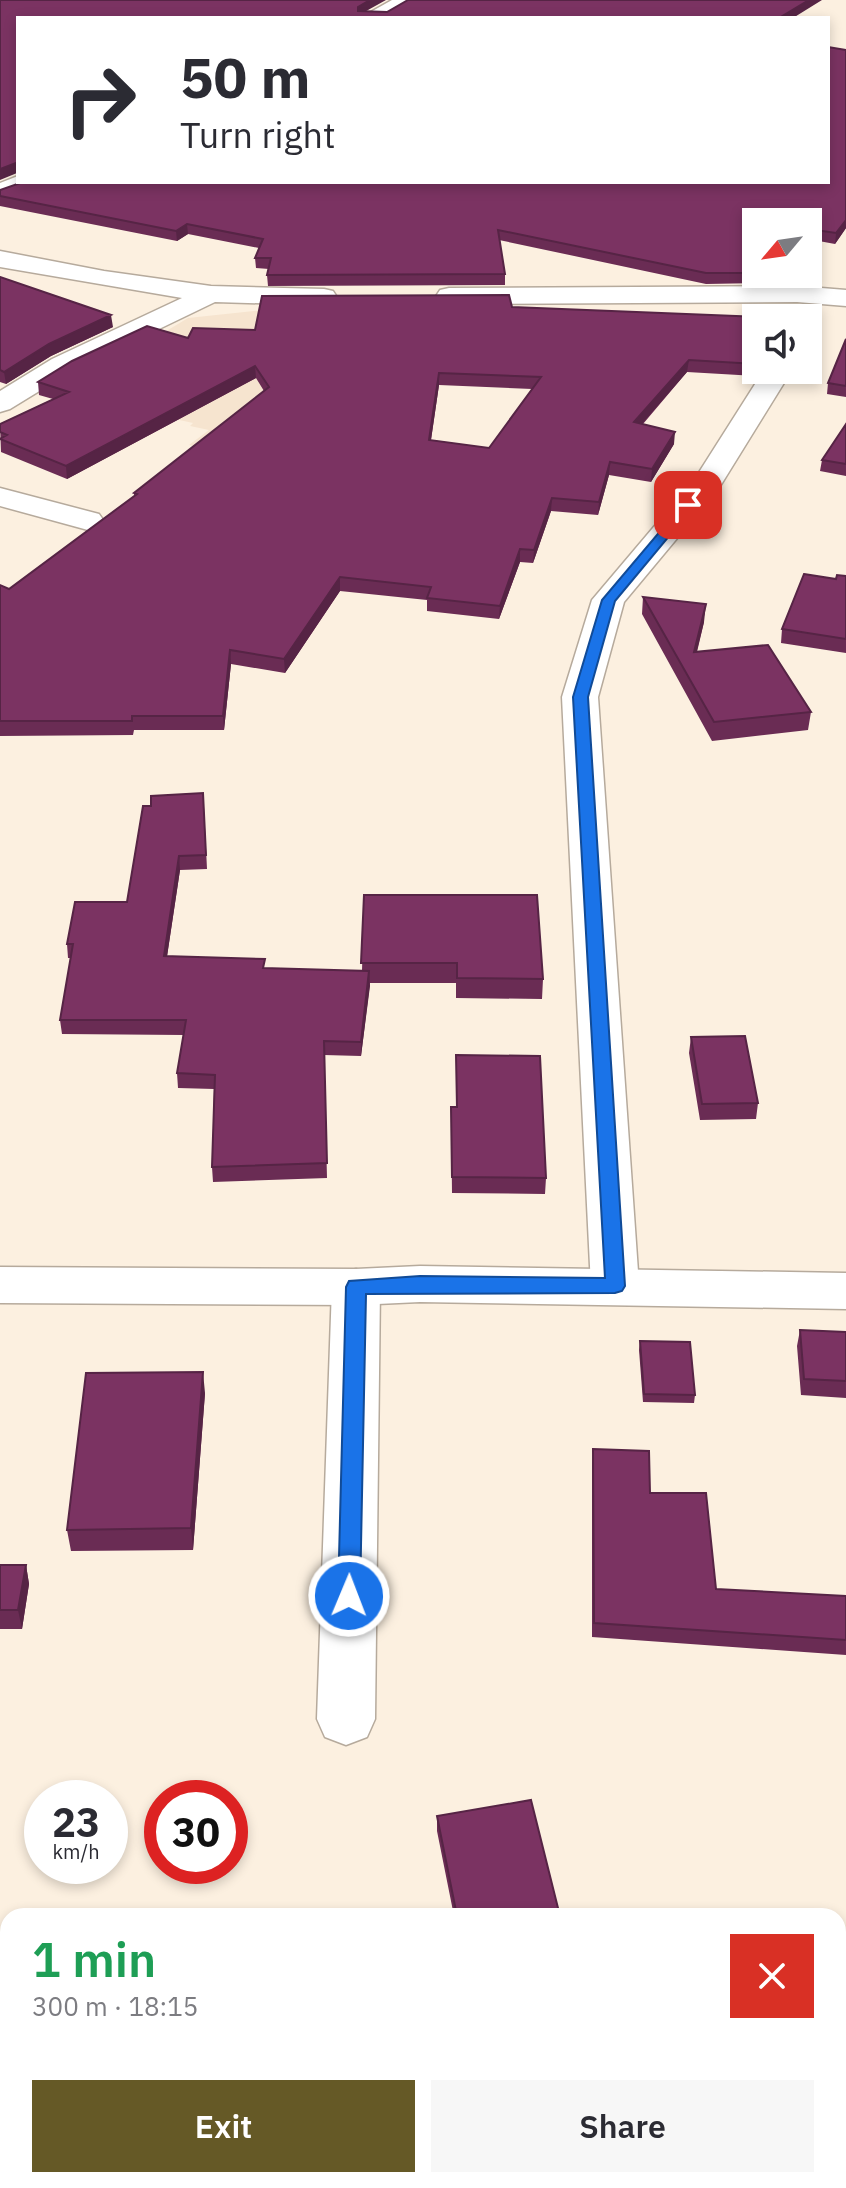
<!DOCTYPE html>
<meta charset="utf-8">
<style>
:root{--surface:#fff;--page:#f7f7f7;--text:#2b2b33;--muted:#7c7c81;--accent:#655926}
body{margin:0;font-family:"IBM Plex Sans",sans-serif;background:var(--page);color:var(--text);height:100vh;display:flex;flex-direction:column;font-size:30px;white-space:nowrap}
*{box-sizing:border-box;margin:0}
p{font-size:26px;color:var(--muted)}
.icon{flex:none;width:44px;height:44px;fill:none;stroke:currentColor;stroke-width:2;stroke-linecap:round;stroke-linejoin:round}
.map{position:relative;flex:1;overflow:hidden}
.drawer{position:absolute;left:0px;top:1908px;width:846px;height:280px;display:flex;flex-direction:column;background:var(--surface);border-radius:24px 24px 0 0;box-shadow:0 4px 12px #0003}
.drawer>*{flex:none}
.guide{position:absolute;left:16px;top:16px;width:814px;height:168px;border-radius:0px;box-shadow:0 4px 12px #0003;background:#fff;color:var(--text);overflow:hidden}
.needle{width:52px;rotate:241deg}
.fabs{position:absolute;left:742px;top:208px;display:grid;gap:16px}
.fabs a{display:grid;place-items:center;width:80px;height:80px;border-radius:0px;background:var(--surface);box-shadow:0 4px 12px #0003;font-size:40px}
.speed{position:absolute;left:24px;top:1780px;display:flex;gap:16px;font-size:40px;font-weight:700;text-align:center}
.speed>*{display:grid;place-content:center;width:104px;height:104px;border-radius:50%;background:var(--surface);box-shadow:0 4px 12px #0003;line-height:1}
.speed small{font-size:20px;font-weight:400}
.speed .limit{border:12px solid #d22;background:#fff;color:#111}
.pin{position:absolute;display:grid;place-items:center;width:68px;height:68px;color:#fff;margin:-34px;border-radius:16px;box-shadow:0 4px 12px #0006}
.me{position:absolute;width:88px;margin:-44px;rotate:1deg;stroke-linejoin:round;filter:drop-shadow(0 0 6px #0008)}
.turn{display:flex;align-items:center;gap:28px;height:168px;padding:0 32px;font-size:36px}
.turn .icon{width:104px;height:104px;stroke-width:2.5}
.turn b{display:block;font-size:56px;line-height:68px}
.round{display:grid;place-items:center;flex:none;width:84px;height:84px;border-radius:0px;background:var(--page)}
.head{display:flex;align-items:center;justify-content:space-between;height:136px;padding:0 32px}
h1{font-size:48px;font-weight:600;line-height:60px;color:#1e9e55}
.button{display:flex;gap:16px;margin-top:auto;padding:16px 32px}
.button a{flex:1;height:92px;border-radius:0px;background:var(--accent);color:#fff;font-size:32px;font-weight:600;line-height:92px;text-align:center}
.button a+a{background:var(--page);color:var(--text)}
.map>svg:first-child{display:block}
</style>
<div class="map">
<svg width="846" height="2188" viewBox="0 0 846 2188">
<rect width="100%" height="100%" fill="#fcf0e0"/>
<path fill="#f6e4cf" d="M300,306L283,469L189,445L209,430L190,426L193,423L61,394L188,318Z"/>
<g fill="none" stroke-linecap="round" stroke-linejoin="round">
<g stroke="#b6aa9c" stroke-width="3">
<path id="street" d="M392,0H417L386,18H360Z
M18,176V182H33L29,187L0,199V183Z
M0,251L104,271L211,286L324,289L333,291L337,297L333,303L324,305L215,302L72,371L10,409L0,412V391L52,359L182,298L0,267Z
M797,286L846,290V306L797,302L449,304L440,302L436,296L440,290L449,288Z
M764,370H792L719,488L624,602L598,697L639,1286L632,1299L615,1304L598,1299L591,1286L562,697L592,600L696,477Z
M0,488L99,514L104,521L99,528L88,530L0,506Z
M356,1269L373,1274L380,1287L375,1719L367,1737L346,1745L325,1737L317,1719L332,1287L339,1274Z"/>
</g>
<g stroke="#b6aa9c" stroke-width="3">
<path id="secondary" d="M420,1266L846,1273V1309L420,1302L356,1305L0,1303V1267L356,1269Z"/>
</g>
<use href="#street" fill="#fff" fill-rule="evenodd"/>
<use href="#secondary" fill="#fff" fill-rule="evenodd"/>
</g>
<path fill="#6a2c54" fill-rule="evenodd" d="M828,182L846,228L835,244L808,239V222H756V274H762L761,283L706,284L499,240L505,274V285L268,286L267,275L269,269L256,268L255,258L259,248L188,234L177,241L0,206V190Z
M0,277L113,327L51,356L6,384L0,382Z
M512,307L756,318V376L687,372L643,424L674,444L651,482L609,475L598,515L551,511L533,563L520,562L499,619L427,611V600L340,591L285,673L231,664L224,730H134L133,735L0,736V585L9,589L134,496V493L264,391L256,378L67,479L1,452L0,424L53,399L39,395L38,382L188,338L255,330ZM439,385L532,389L489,448L431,440Z
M846,339V397L827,394L828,383Z
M846,424V476L820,471L822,460Z
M846,576V653L781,643L782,629L836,579Z
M643,597L704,622L697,652L811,712L808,730L712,741L642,614Z
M204,807L207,869L180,870L167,956L265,968L362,971L364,895L543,979L542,999L456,998V983H370L361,1056L324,1055L327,1178L213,1182L212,1167L214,1089L178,1088L177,1073L184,1035L62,1034L60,1020L71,958H68L67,944L127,902Z
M691,1037L758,1103L756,1119L700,1120L689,1053Z
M451,1107L546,1178L545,1194L452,1193Z
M800,1330L846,1332V1398L801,1395L797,1346Z
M640,1341L695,1395L694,1403L643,1402L639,1350Z
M205,1393L193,1550L71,1551L67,1530Z
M593,1449L650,1493L716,1589L846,1596V1655L592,1637V1464Z
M0,1565H26L29,1584L22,1629H0Z
M437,1816L560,1916H454L437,1831Z
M537,2180H622V2188H539Z"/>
<path fill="#562445" d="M370,0H386L359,15L358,18V7Z
M809,0H822L793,18H779Z
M16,163L17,173L0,180V169Z
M846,220V228L835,244L836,233Z
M187,224L188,234L177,241L176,231Z
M111,315L113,327L51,356L6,384L4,372L49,344Z
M689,360L687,372L633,434L634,422Z
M255,366L256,378L67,479L66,466Z
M439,373V385L429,453V440Z
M675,432L674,444L651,482L652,469Z
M610,462L609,475L598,515L599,502Z
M552,498L551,511L533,563L534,550Z
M520,549V562L499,619L500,606Z
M340,577V591L285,673L284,659Z
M706,604L704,622L692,670L694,652Z
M230,650L231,664L224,730L223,716Z
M179,856L180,870L165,970L164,956Z
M369,971L370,986L361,1056V1042Z
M203,1372L205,1393L193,1550L191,1528Z
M26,1565L29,1584L22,1629L18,1610Z
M59,2180H66L65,2188H58Z"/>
<path fill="#7b3362" stroke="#562445" stroke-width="2" fill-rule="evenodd" d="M0,0H370L358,7V11L387,12L408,0H809L779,18H18V167L16,163L0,169Z
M828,47L846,50V220L836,233L808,229V222H767L759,221V222H756V273H706L498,230L505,274L267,275L271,258H255L263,239L187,224L176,231L0,196V190L23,182H828Z
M0,277L111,315L49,344L4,372L0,370Z
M509,295L512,307L761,317L756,318V364L689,360L634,422L675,432L652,469L610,462L599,502L552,498L534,550L520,549L500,606L427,598L431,587L340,577L284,659L230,650L223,716H132V721H0V585L9,589L137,494L134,493L269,387L255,366L66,466L0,439L7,435L0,432V424L69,392L38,382L72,361L147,326L188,338L193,328L255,330L262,296ZM439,373L541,377L489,448L429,440Z
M846,339V386L828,383Z
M846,424V464L822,460Z
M804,574L836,579L837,575L846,576V639L782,629Z
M643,597L706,604L694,652L768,645L811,712L714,722Z
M203,793L206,855L179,856L164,956L265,959L263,968L369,971L361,1042L324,1041L327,1163L212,1167L215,1075L177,1073L186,1020H60L73,944H67L75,902H127L143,806H151V796Z
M364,895H537L543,979L457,978V963H361Z
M745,1036L758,1103L702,1104L691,1037Z
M456,1055L540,1056L546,1178L452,1177L451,1107H457Z
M800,1330L846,1332V1381L804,1379Z
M640,1341L690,1342L695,1395L644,1394Z
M203,1372L191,1528L67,1530L86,1373Z
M593,1449L649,1451L650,1493H706L716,1589L846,1596V1640L594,1623Z
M0,1565H26L18,1610H0Z
M531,1800L560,1916H457L437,1816Z
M0,2019H8V2180H59L58,2188H0Z
M233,2180H399V2188H232Z
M541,2180H622V2183L598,2188H543Z"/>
<path fill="#1a73e8" stroke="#114b97" stroke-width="2" d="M684,503L695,505L615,601L588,697L625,1286L622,1291L615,1293L366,1294L360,1596L357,1602L349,1605L341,1602L338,1596L346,1287L349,1281L420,1276L605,1278L573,697L602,600Z"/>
</svg>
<div class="fabs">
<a><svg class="needle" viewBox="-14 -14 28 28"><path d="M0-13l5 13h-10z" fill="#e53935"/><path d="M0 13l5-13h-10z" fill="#7c7c81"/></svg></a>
<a><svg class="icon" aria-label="sound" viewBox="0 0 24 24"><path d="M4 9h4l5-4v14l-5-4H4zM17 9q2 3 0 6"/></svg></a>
</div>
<div class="speed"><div>23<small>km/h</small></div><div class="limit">30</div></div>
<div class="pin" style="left:688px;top:505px;background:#d93025"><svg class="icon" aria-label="arrive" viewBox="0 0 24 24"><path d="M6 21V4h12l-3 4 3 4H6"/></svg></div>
<svg class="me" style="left:349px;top:1596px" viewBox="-20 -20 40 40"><circle r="17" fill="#1a73e8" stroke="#fff" stroke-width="3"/><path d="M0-11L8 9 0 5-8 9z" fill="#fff"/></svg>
<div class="guide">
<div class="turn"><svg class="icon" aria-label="right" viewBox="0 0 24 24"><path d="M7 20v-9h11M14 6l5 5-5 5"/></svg><div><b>50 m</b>Turn right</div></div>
</div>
<section class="drawer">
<div class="head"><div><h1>1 min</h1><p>300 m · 18:15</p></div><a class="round" style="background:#d93025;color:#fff"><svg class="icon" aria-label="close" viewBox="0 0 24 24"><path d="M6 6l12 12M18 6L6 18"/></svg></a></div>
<div class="button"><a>Exit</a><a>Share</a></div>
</section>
</div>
